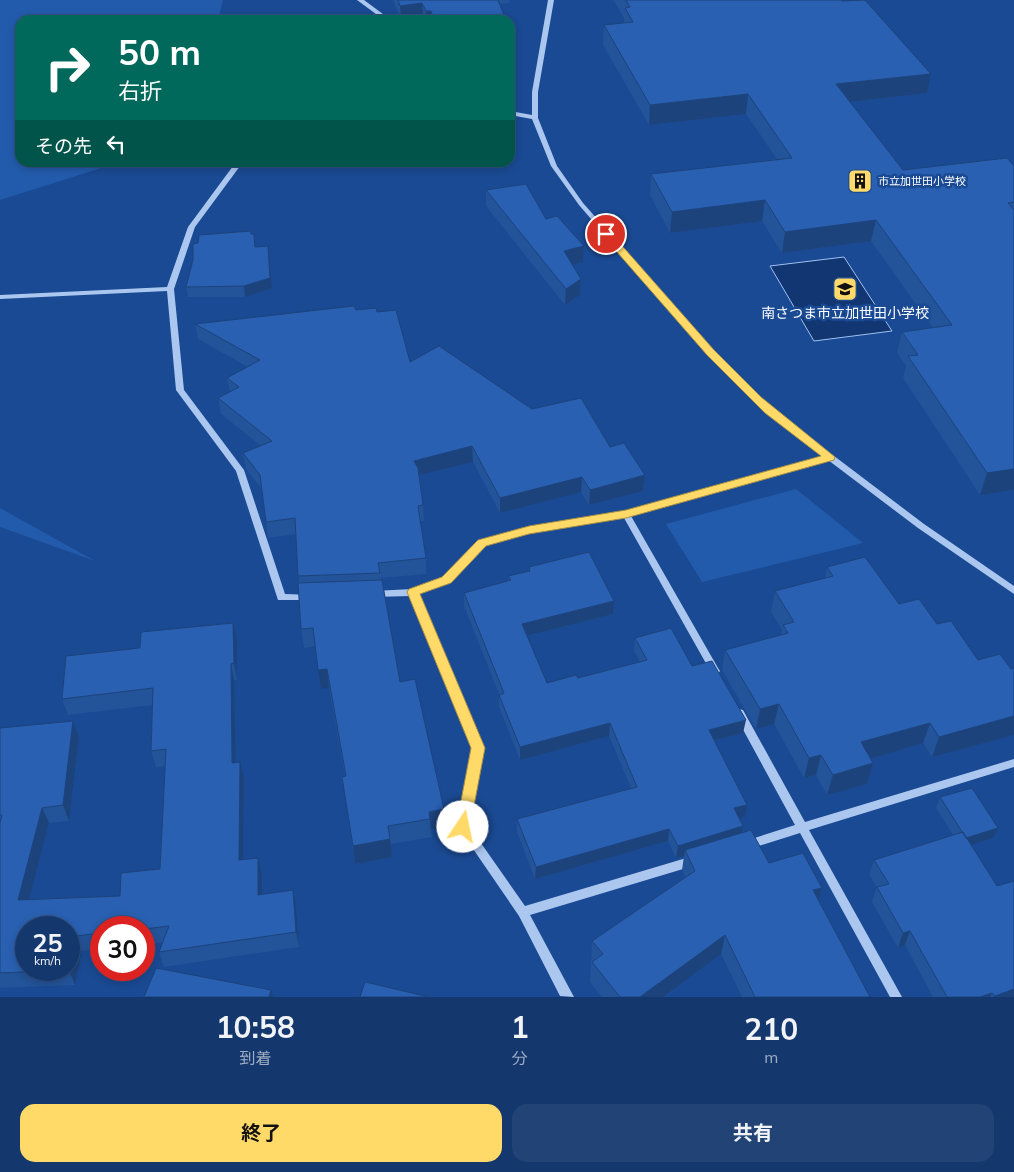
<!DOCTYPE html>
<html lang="ja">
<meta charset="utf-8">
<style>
:root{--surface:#14386e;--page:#214376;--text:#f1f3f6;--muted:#9dacc2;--line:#335281;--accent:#ffda69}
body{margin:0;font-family:Mulish,"Noto Sans JP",sans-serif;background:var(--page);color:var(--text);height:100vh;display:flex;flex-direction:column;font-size:19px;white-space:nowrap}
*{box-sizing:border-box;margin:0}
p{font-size:16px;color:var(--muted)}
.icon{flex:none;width:28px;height:28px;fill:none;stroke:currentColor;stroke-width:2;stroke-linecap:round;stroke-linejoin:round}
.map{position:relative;height:997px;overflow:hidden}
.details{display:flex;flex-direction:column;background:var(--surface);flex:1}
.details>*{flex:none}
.guide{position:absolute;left:15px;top:15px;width:500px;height:152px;border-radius:15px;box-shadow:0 2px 8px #0003,0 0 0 1px var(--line);background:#00695c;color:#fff;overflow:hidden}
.speed{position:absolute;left:15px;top:916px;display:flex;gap:10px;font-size:25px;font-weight:700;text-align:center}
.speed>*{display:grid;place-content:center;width:65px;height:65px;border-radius:50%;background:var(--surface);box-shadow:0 2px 8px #0003,0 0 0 1px var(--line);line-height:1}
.speed small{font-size:12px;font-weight:400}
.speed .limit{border:8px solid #d22;background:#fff;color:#111}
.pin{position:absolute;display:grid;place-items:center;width:42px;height:42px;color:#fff;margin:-21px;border:2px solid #fff;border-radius:50%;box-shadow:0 1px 5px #0007}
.me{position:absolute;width:55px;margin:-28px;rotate:11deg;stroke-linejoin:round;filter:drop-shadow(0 0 4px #0008)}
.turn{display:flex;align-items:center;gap:18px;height:105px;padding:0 20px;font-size:22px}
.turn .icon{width:65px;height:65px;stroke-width:2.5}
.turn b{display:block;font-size:35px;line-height:42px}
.then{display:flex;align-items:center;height:48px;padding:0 20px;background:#0003;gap:10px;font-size:19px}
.eta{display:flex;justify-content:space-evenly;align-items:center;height:85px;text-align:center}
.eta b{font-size:30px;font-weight:700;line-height:35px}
.button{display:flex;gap:10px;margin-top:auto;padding:10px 20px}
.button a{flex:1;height:58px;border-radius:15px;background:var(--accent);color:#111;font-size:20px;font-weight:700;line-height:58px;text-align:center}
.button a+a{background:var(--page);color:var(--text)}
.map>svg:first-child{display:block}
</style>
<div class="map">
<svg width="1014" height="997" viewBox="0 0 1014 997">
<rect width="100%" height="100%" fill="#1a4a93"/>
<path fill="#235bac" d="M0,0H223L218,20H20V162L117,163L0,200Z
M796,489L863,543L702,582L666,524Z
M0,508L95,561L0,527Z"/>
<path fill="#113671" stroke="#9ec1f1" d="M844,257L892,331L814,341L770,266Z"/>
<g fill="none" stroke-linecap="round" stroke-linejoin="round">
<path fill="#abc7ef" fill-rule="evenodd" d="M357,0H364L391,20H384Z
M548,0H554L538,92V118L557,166L583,203L714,351L772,409L924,524L1014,586V594L918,528L828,460L631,516L718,668L720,671L718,674L715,675L712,674L624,518L529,533L485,544L450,582L418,594L483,748L469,826L525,906L693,856L697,858L699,861L697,864L693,866L530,915L574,997L560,996L519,916L458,827L473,748L410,596L373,597L370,596L368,594L370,592L373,591L413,589L444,578L479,540L529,527L626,511L823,456L766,413L708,355L579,205L551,166L532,119L510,115V111L532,115V92Z
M236,162H243L195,227L174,289L184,390L244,470L285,594L313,595L315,597L313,599L310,600H278L236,471L176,390L167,291L0,299V295L167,287L188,227Z
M739,709L743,710L805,822L1014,759V767L809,830L902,997H890L800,833L746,850L742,848L741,845L742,842L795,825L734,713L735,710Z"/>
</g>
<path fill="#235398" d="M393,0H509V3L500,4L506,20H424L423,16L401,19Z
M613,0H841L931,74L927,93L850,102L903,170L1014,166V490L980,495L903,378L906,366L897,353L902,332L933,328L871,241L782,253L762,221L670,233L650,195L651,174L777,159L746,114L649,125L603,45L604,25L624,23V18Z
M510,30L512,36V49H510Z
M486,190L546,219L584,246L583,262L573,265L581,279L580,295L565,305L486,206Z
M251,234L256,247L268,246L272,288L245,297H188L186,287L198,243Z
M356,310L377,312L410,362L532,409L610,447L645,475L643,491L589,505L581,492L500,513L473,462L419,475L423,505L424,521H420L426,558V574L381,578L400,682L445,827L431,830L432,837L390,844L392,857L355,864L342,777H345L329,688L321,689L315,646L304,648L301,629L299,583L296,534L268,538L262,489L246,469L243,453L261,446L221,414L218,398L230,392L227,378L248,367L198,339L195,324Z
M529,567L614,601L613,614L527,636L547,683L578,678L640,662L634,651L635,638L692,666L743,733L714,740L745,817L739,819L743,826L742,833L769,863L822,888L819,900L870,997H742L721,954L663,997H602L590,982L592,941L685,877L682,870L684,856L676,858L668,841L535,879L517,832V819L631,788L609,736L520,760L499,707V694L464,606V593L508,581V576L528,571Z
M827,567L937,624L978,660L1011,669L1014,668V735L932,757L923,743L871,758L873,763L867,784L827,795L816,775L804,778L774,724L756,729L722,670L725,650L781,635L782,630L771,612L775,591L825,578Z
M237,639V680H234L235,763L240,762L244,778L243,860L258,858L262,874V895L296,905L299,947L164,967L159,952L163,942L144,944V928H101V949L82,951L75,985L0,988V728L73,721L79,737L69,821L49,823L29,899L120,896L160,869L166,766L156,767L151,751L153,705L68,715L62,699Z
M940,797L993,838L971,845L1014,997H933L905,945L898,948L872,902L877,887L869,875L874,860L953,835L936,808Z"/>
<path fill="#1d437c" d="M422,3L423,16L401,19L400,6Z
M426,11H431V20H426Z
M931,74L927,93L832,104L836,84Z
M748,94L746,114L649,125L650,105Z
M765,200L762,221L670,233L672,212Z
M876,220L871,241L782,253L785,232Z
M268,246L272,288L245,297L244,286Z
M584,246L583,262L564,267V251Z
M581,279L580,295L565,305L566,289Z
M472,446L473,462L415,476L414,461Z
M1014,469V490L980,495L987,473Z
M645,475L643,491L589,505L590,490Z
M582,477L581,492L500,513V498Z
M614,601L613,614L522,637V624Z
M233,623L237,639V680L234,663Z
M231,664L234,680L236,779L232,763Z
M327,669L329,688L321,689L318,670Z
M779,704L774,724L756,729L760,709Z
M1014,716V735L932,757L939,737Z
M746,720L743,733L707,742L709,730Z
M73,721L79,737L69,821L63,805Z
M610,723L609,736L520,760V747Z
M930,723L923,743L855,763L861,742Z
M821,755L816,775L804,778L809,758Z
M240,762L244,778L243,876L239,860Z
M873,763L867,784L827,795L833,775Z
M747,805L745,817L731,821L734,808Z
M42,808L49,823L25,915L18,900Z
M444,809L445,827L431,830L429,812Z
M743,826L741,839L685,850L684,856L676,858L678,846Z
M998,828L993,838L962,848L966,838Z
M669,829L668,841L535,879L536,867Z
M390,839L392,857L355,864L353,846Z
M258,858L262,874V910L258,895Z
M822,888L817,908L813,890Z
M293,890L296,905L299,947L296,932Z
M910,931L905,945L898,948L903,933Z
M725,935L721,954L663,997H640Z
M76,936L82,951L75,985L69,970Z
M1014,989V997H994L995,996Z
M271,990L273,997H269Z
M992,993L990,997H980Z"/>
<path fill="#2960b1" stroke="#1d437c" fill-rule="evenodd" d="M398,0H498L506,20H434L431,11H426L422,3L400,6Z
M626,0H841L842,1L865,0L931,74L836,84L903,170L1007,158L1014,166V202L1008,203L1014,210V469L987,473L908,356L918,355L902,332L952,325L876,220L785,232L765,200L672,212L651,174L792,158L748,94L650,105L604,25L633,22L625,8L630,7Z
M526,184L546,219L557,216L584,246L564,251L581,279L566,289L486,190Z
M251,231V234H254L255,247L268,246L270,278L244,286L186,287L193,260V244L198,243L199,235Z
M354,306L356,310L376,308L377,312L396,310L410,362L439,346L532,409L581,398L610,447L624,443L645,475L590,490L582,477L500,498L472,446L414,461L418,468L423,505L418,506L426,558L378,563L380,573L298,576L295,518L266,522L260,475L243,453L272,441L218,398L239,387L227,378L260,360L195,324Z
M589,552L614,601L522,624L547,683L576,675L578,678L647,660L635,638L671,628L692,666L712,661L746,720L709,730L747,805L734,808L743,826L678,846L669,829L536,867L517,819L637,787L610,723L520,747L499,695L504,693L464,593L511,580L508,576L530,571L529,567Z
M865,557L899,604L919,599L937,624L951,621L978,660L1000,654L1011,669L1014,668V716L939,737L930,723L861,742L873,763L833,775L821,755L809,758L779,704L760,709L725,650L788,633L783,625L794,622L775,591L833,576L827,567Z
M382,580L400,682L415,679L444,809L429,812L430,819L388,826L390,839L353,846L342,777L346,776L327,669L318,670L313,628L301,629L298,583Z
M233,623L234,663L231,664L232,763L240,762L239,860L258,858V895L293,890L296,932L159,952L169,926L144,929V928H101V933L76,936L69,970L0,973V823L2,815H0V728L73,721L63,805L42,808L18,900L120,896L121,873L160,869L166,749L151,751L153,688L62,699L66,656L140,648L141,632ZM26,928H69V970H26Z
M972,788L998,828L966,838L940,797Z
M751,830L769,863L803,853L822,888L813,890L870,997H755L725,935L640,997H620L592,962L603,954L592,941L695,871L685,850Z
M963,832L997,886L1014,881V989L995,996L992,993L980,997H947L910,931L903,933L877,887L889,884L874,860Z
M156,968L271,990L269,997H144Z
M365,982L429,997H360Z"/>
<path fill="#ffda69" stroke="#a68e44" d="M606,231L610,232L714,350L761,397L835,457L834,460L626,518L529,534L486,546L451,583L420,594L485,748L470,827L468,831L463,833L458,831L456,827L471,748L407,592L409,589L442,577L478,540L529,526L626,510L821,456L765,413L707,355L603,236L602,234Z"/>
<defs>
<g id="building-square" transform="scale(1.25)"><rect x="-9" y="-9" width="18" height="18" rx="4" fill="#ffda69" stroke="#1a4a93"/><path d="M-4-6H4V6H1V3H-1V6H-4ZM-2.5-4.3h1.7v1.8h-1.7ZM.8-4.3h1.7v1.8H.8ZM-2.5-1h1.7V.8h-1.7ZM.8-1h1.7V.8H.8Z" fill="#111"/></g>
<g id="school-square" transform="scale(1.25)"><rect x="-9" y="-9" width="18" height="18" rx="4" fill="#ffda69" stroke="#1a4a93"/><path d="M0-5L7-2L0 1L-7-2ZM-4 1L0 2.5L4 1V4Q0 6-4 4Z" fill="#111"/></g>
</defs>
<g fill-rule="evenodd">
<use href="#building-square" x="860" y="181"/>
<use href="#school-square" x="845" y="289"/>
</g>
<g text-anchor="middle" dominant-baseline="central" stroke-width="5" stroke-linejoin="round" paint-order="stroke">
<g font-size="11" fill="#fff" stroke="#1a4a93" text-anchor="start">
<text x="878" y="181">市立加世田小学校</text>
</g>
<g font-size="14" fill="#fff" stroke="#1a4a93">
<text x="845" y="313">南さつま市立加世田小学校</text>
</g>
</g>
</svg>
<div class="speed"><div>25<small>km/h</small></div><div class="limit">30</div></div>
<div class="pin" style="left:606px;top:234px;background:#d93025"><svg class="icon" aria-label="arrive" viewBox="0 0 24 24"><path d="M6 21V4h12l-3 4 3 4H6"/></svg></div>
<svg class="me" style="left:463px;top:827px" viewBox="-20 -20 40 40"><circle r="19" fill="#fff"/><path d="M0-13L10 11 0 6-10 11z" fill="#ffda69"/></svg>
<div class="guide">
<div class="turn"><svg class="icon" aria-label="right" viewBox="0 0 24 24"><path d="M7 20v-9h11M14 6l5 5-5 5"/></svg><div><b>50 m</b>右折</div></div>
<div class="then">その先<svg class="icon" aria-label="left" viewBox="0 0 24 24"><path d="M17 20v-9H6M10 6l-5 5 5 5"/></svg></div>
</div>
</div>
<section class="details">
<div class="eta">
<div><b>10:58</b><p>到着</p></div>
<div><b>1</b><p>分</p></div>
<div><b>210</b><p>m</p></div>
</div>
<div class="button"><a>終了</a><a>共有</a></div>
</section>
